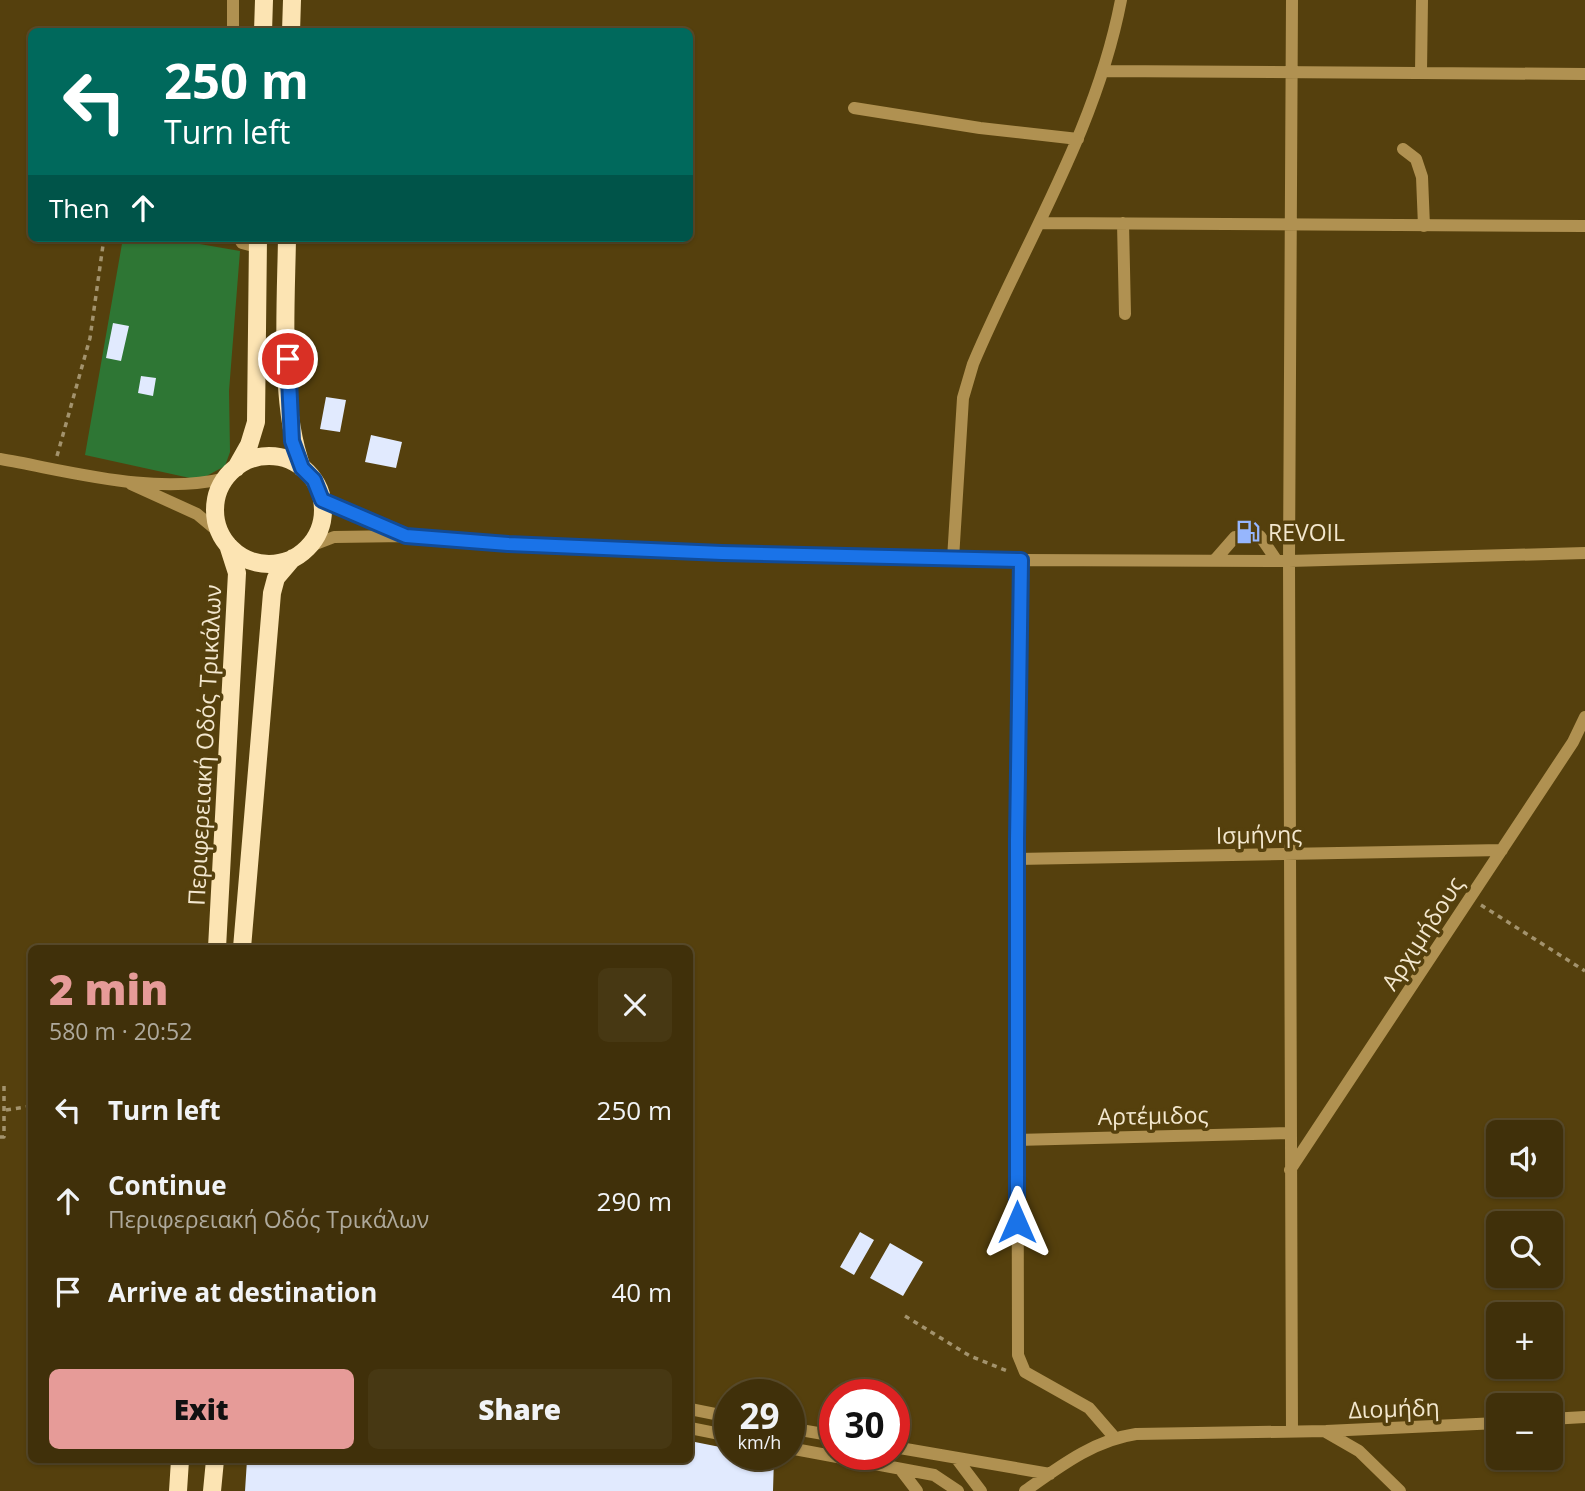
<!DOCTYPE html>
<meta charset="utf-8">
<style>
:root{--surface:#40300a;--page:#473813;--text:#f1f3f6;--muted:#aea99c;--line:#594b2b;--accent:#e69b98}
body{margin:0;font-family:"Open Sans",sans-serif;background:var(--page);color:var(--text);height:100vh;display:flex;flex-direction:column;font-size:26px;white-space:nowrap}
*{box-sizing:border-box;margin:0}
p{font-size:23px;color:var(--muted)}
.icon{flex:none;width:38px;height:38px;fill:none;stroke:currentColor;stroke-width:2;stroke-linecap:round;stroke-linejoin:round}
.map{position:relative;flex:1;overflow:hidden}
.drawer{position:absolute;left:28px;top:945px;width:665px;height:518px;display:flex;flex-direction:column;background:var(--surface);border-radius:10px;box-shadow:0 2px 5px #0004,0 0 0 2px var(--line)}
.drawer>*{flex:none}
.banner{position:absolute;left:28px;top:28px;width:665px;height:214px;border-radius:10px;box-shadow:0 2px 5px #0004,0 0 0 2px var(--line);background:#00695c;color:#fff;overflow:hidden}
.fabs{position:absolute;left:1486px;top:1120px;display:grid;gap:14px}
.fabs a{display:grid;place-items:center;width:77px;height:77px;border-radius:10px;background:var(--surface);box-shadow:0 2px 5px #0004,0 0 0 2px var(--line);font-size:35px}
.speed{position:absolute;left:714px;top:1379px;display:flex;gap:14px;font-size:35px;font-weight:700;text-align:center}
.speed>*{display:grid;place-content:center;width:91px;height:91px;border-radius:50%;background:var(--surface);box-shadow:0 2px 5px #0004,0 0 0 2px var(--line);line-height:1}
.speed small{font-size:18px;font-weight:400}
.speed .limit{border:10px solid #d22;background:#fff;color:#111}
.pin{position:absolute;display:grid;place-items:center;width:60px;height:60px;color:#fff;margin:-30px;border:4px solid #fff;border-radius:50%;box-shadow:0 2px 7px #0007}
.me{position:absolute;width:77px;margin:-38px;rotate:0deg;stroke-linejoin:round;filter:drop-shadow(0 0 5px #0008)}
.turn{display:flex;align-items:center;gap:24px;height:147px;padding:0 21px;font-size:32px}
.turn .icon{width:91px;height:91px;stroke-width:2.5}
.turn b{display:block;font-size:49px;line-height:60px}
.then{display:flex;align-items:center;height:66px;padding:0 21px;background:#0003;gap:14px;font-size:26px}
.round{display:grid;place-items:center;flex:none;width:74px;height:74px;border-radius:10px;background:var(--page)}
.summary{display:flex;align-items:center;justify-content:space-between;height:119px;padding:0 21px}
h1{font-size:42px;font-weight:800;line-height:52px;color:var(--accent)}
.primary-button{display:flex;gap:14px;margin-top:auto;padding:14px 21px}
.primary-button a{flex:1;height:80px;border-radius:10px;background:var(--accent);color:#111;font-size:28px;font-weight:800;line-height:80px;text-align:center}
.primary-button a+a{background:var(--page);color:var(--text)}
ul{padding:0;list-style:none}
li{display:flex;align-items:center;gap:21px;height:91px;padding:0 21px}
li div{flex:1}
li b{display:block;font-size:26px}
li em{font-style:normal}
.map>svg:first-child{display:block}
</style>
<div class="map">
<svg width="1585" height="1491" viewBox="0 0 1585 1491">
<rect width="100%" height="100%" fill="#55400d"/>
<path fill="#2e7634" d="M123,238H165L240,251L229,391L230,452L225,466L199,480L85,455Z"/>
<path fill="#e1eafe" d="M113,323L129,326L121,361L106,358Z
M141,376L156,378L153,396L138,393Z
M326,397L346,400L340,432L320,429Z
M371,435L402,442L396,468L365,462Z
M860,1232L874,1240L854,1275L840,1267Z
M890,1243L923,1262L903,1296L870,1278Z
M690,1441L730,1449V1454H754L774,1458L773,1491H245L247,1460H690Z"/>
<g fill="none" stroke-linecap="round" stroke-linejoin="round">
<path stroke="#a3936d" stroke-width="3.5" stroke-dasharray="5 5" stroke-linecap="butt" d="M57,456L90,338L104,238
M1481,905L1585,971
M6,1110L32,1106
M0,1137H4V1082
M905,1316L970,1356L1010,1372"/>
<path stroke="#b09151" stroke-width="12" d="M233,0V32
M1292,0L1289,561L1292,1432
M1103,71L1585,74
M1421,72L1422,0
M854,108L980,128L1078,139
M1403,149L1416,159L1422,177L1424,226
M1040,223L1585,226
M1123,223L1125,314
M239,238L242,243L257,247
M0,459C70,471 155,496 226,478
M131,484L197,514L221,534
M322,500L406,536
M308,547L334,537L406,536L508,544L722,553L1021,560L1289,561L1585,553
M953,559L963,398L973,364C1024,243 1096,131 1121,0
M1021,560L1017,859L1018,1355L1025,1372L1089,1408L1115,1438
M1214,561L1235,537L1260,536L1277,561
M1017,859L1502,850
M1016,1140L1290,1133
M1290,1170L1573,742L1585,717
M690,1409L730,1417
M1550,1419L1585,1417
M690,1428L730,1436
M789,1428L835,1436
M1326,1432L1359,1451L1400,1491
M894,1447L1050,1474
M789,1448L934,1475L958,1491
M956,1458L981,1491
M901,1470L917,1491
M1025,1491C1059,1467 1094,1440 1136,1434L1326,1431L1498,1423"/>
<path stroke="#fce4b3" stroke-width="18" d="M263,32L264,0
M291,32L292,0
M287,238C286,306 279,405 302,468
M215 510a54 54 0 1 1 108 0a54 54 0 1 1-108 0Z
M236,468L249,445L256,422L258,238
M217,948L237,573L228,545
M242,948L272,593L276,578L293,558
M178,1491L180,1460
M212,1491L215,1460"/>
</g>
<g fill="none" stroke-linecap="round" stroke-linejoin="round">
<g stroke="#114b97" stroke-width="18">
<path id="route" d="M288,359L292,441L302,468L314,480L322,500L406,536L508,544L722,553L1021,560L1017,840V1222"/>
</g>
<use href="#route" stroke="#1a73e8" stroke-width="12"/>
</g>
<defs>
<g id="fuel-bare" transform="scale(1.89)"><path d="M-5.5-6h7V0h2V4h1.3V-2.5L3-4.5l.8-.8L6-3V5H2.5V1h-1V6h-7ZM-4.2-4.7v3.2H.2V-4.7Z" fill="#96b6fd" stroke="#55400d" stroke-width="2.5" paint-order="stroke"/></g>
</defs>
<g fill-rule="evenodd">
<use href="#fuel-bare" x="1248" y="532"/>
</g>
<g text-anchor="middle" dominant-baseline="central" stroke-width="7" stroke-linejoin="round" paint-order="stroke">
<g font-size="23" fill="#f3e7ce" stroke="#55400d" text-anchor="start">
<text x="1268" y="532">REVOIL</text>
</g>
<g font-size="23" fill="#f3e7ce" stroke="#55400d">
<text transform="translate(204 745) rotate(-87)">Περιφερειακή Οδός Τρικάλων</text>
<text transform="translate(1259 834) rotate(-1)">Ισμήνης</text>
<text transform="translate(1422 933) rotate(-57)">Αρχιμήδους</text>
<text transform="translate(1153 1115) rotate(-1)">Αρτέμιδος</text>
<text transform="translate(1394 1408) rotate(-2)">Διομήδη</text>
</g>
</g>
</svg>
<div class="fabs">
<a><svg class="icon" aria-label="sound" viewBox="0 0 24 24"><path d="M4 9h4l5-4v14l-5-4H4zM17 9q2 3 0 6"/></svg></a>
<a><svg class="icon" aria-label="search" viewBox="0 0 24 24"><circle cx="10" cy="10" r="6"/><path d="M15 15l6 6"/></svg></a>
<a>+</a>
<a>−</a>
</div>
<div class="speed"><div>29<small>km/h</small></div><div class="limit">30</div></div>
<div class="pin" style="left:288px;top:359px;background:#d93025"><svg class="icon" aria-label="arrive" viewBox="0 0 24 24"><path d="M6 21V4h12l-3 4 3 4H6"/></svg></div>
<svg class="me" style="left:1017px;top:1222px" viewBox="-20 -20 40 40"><path d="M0-17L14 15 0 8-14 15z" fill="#1a73e8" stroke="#fff" stroke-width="4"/></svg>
<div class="banner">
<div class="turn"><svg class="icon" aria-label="left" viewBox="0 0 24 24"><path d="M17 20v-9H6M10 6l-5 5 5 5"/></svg><div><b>250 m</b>Turn left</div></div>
<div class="then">Then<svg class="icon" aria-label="ahead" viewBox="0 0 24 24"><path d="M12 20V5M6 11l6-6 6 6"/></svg></div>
</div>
<section class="drawer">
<div class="summary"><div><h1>2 min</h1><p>580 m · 20:52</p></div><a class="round"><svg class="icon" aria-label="close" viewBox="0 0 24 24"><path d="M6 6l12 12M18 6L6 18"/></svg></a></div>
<ul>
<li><svg class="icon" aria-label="left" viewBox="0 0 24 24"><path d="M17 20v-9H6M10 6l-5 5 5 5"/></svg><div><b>Turn left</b></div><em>250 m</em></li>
<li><svg class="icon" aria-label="ahead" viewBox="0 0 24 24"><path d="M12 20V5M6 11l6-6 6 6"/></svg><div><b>Continue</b><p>Περιφερειακή Οδός Τρικάλων</p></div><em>290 m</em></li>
<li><svg class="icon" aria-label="arrive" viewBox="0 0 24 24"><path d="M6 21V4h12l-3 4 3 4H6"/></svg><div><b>Arrive at destination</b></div><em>40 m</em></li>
</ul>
<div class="primary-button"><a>Exit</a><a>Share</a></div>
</section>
</div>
